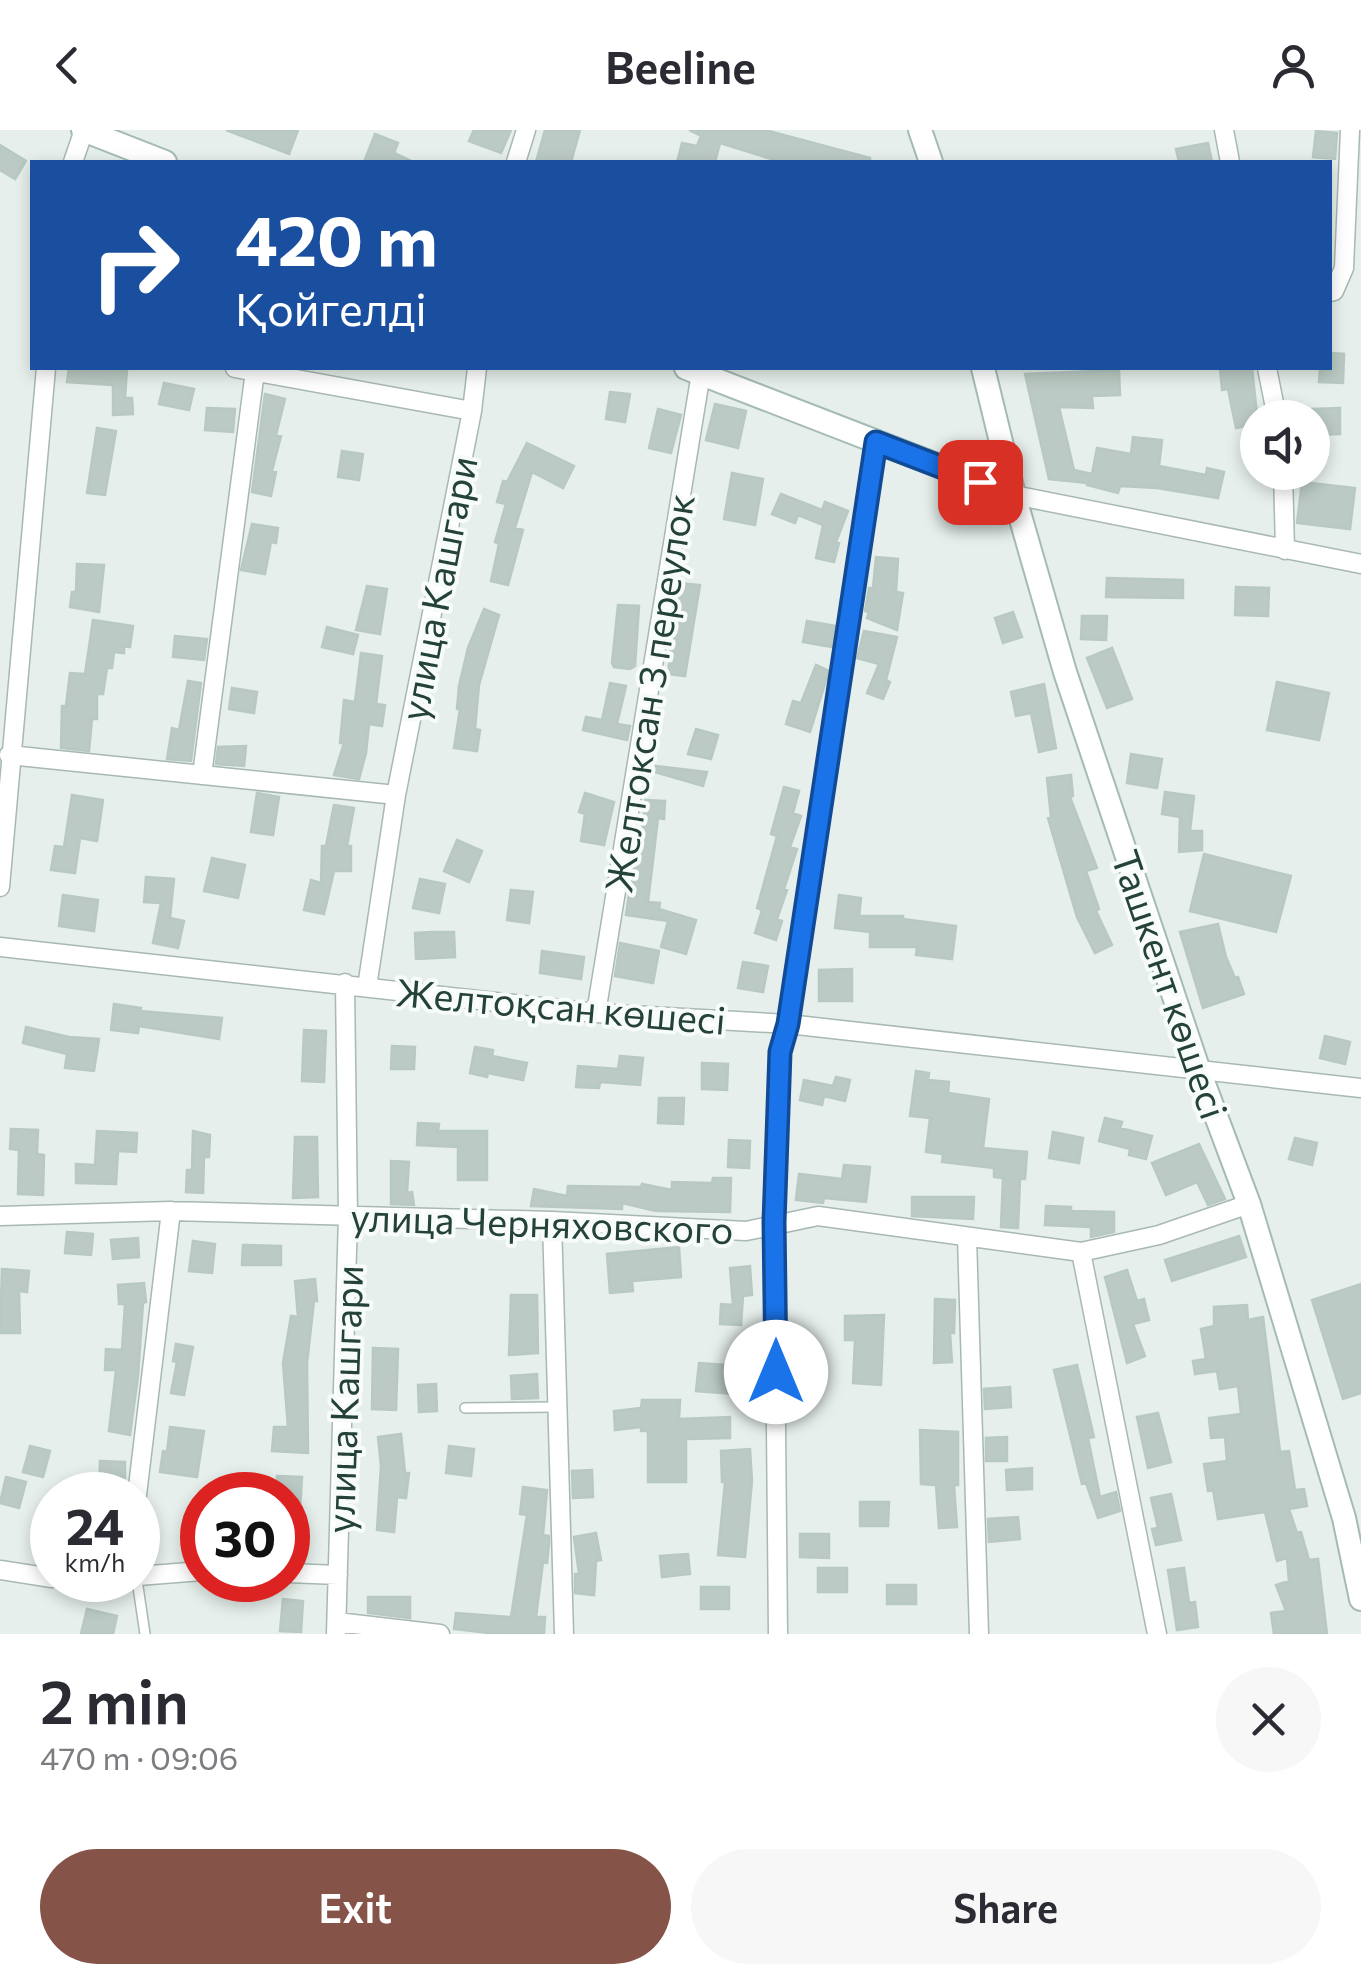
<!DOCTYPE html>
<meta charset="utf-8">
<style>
:root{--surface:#fff;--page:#f7f7f7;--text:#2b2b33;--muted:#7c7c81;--accent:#855347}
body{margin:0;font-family:Commissioner,sans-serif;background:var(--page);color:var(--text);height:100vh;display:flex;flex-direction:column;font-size:38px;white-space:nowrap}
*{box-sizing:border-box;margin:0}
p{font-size:32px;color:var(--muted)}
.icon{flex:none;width:55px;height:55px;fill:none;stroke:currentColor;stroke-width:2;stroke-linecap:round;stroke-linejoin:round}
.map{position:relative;height:1504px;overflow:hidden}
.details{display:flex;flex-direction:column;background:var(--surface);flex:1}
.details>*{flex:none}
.guide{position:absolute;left:30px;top:30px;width:1302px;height:210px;border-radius:0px;box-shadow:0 5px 15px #0003;background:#1a4fa0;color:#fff;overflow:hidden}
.buttons{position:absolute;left:1240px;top:270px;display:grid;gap:20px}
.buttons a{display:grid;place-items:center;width:90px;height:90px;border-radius:50%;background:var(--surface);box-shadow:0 5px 15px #0003;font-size:50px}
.speed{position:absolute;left:30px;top:1342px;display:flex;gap:20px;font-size:50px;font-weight:700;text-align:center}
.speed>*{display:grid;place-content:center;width:130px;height:130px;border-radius:50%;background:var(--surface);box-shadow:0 5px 15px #0003;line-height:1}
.speed small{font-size:25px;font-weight:400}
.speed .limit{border:15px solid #d22;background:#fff;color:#111}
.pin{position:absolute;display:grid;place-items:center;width:85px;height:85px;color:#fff;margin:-42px;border-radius:20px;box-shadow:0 5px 15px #0006}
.me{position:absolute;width:110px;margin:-55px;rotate:0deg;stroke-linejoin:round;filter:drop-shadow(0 0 8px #0008)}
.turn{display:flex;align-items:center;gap:35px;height:210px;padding:0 40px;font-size:45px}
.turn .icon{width:130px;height:130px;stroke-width:2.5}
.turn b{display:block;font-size:70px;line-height:85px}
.round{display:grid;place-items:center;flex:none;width:105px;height:105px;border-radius:52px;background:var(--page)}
.summary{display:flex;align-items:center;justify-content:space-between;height:170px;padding:0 40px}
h1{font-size:60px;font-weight:600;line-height:75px}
.primary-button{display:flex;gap:20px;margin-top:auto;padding:20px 40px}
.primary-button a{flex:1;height:115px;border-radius:60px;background:var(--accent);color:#fff;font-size:40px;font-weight:600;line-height:115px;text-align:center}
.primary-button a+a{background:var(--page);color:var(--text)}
header{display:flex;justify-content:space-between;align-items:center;height:130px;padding:0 40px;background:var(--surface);font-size:45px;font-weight:600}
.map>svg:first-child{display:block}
</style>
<header><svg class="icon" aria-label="back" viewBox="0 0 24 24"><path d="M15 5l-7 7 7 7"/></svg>Beeline<svg class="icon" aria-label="person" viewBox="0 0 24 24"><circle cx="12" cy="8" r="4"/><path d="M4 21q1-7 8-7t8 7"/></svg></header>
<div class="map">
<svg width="1361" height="1504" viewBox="0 0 1361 1504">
<rect width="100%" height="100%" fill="#e6efeb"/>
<path fill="#bbcac4" stroke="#b8c9c2" stroke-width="2.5" d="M226,0H298L289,24Z
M474,0H511L501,23L469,11Z
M545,0H580L571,32H536Z
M689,0H765L870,28V32H781L720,13L715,32H677L682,13L697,16L701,6Z
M1316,1L1337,3L1335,29L1313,27Z
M375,4L398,13L394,23L413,32H364Z
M1208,13L1212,32H1179L1176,19Z
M0,15L26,31L15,49L0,40Z
M1330,223L1344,224L1343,253L1319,252L1320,238H1330Z
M69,238L127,239L125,268H132L133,284L113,285V255L67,252Z
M1220,238H1252L1258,294L1236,298L1228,259L1222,260Z
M1119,240L1120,265L1092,266L1093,278L1059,277L1074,340L1092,344L1097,318L1131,324L1133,307L1162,310L1159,336L1206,345L1207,338L1224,342L1218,368L1157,358L1120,356L1118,363L1087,355L1088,353L1049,349L1025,244Z
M164,253L194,259L189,280L159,274Z
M610,262L630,264L625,292L606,289Z
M265,264L285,269L276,305L281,306L272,341L276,342L271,366L252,362Z
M715,274L746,281L738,318L706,310Z
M207,278L235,279L233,302L205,300Z
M1340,278V304L1312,305V279Z
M658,279L681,285L671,323L649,318Z
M97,298L116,301L105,365L87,363Z
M527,313L574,336L563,358L532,342L515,398L523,400L508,455L491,451L499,414L495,412L506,374L497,372L503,351L507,352Z
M342,321L363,324L359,350L338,347Z
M732,343L763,349L755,395L724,389Z
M1302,352L1355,358L1350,399L1297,393Z
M781,364L822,380L825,372L848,381L836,412L839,413L834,432L816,428L823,395L798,385L795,393L772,384Z
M252,394L278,398L276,413L271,412L265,444L241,440Z
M876,427L898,429L896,462L903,463L897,500L867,488L869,482L865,481L869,458H873Z
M77,434L104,435L99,482L70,477L72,462H76Z
M1107,448L1183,450V468L1106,467Z
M679,453L700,455L685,546L668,544Z
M367,456L387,459L380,504L356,500Z
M1236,457L1269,458L1268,486L1235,485Z
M618,475L639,476L635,536L630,539L614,537L612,533Z
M484,479L499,485L479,555L475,599L480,600L477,621L454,618L460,579H457L459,556L468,518Z
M1013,482L1022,507L1003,513L995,488Z
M1082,486H1107L1106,510L1081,509Z
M93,490L133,496L130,517L124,516V523L114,522L112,538H107L103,564H97V589H92L89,621L61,618L62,576H66L70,543L85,544Z
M807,491L836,496L832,517L803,512Z
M327,497L358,505L353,524L322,517Z
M864,501L897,507L886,550L890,552L883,569L867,563L879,534L857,528Z
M175,506L207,509L204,530L173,527Z
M1112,518L1132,569L1107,578L1087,528Z
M361,523L382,526L376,574L385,575L382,596L369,594L366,623L359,649L334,645L344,613H340L344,570L355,572Z
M816,535L829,541L810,602L786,594L793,571L801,573Z
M188,551L201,553L191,631L167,629L172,598L179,600Z
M1277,552L1329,563L1319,610L1267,600Z
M610,553L626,556L617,594L630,596L627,610L583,600L586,587L602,590Z
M1044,554L1056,618L1039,622L1031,583L1016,586L1011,562Z
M232,558L257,562L254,583L229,579Z
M696,599L718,605L711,629L688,624Z
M246,616L244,636L216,634L218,617Z
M1131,624L1162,629L1157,658L1127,653Z
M656,636L707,642L703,656L655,642Z
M1071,645L1073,666L1070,667L1097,738L1086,741L1099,779L1096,781L1112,815L1095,823L1077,787L1048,688L1051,687L1047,648Z
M784,657L799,661L793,683L801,686L790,717L797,719L784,759L787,760L777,789L782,791L776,810L755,803L762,780L757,778L777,706L771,704Z
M1165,662L1194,666L1190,701H1202V720L1179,722L1180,687L1162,684Z
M257,663L279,667L273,705L251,702Z
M585,663L614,672L604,715L581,711L585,684L579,682Z
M72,665L103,670L97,711L80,708L75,743L51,740L55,716L64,717Z
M645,670L665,671L664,689L658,688L648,772L660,773L659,779L696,790L686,824L661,817L668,791L626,785L638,703L642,704Z
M334,675L354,678L347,716H351V741H334L324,784L304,780L311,750L321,753L322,716H326Z
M457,710L482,721L469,752L444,741Z
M1204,724L1291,746L1276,802L1190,781Z
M212,728L245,735L238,768L204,761Z
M146,747L174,749L170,788L184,791L178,818L153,813L161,773L144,772Z
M420,749L445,754L439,783L413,778Z
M511,760L533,762L529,793L507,790Z
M63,765L98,770L94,801L59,796Z
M839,765L861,768L859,786H903V789L956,796L952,829L916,825L917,817H870V802L835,798Z
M1218,794L1226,827L1235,848L1238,847L1244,864L1203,878L1180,802Z
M432,802H454L455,827L416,829L415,803Z
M620,813L659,821L653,853L615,846Z
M542,821L584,827L581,849L540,843Z
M743,832L768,836L763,862L738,858Z
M852,839V871H819V840Z
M114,874L141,878L140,881L222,888L219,909L139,896L138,903L111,900Z
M26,897L69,907L99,909L94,941L65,938L67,924L23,913Z
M304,900L326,901L324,952L302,951Z
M1325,906L1350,912L1345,934L1320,928Z
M392,916L415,917L414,939H391Z
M475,917L493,920L492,926L527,933L523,950L488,943L487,947L470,943Z
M620,926L643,928L640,955L600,952L599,958L576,957L578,936L618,939Z
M702,933L728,934L727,960L702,959Z
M916,941L929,943L928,950L949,952L948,963L989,969L983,1018L1027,1022L1025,1049H1020L1018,1098L1001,1097L1003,1048L994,1047V1038L942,1032L943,1024L926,1022L930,988L910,986Z
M836,947L850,950L845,971L824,966L822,975L800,970L804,950L833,956Z
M659,968H684L683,994L658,993Z
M1105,988L1122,992L1120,998L1152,1006L1146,1029L1129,1025L1130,1019L1099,1011Z
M418,993L439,994L438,1001H487V1050H458V1017L417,1015Z
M11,999L38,1000L37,1024L44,1025L43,1065L18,1064L19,1020L10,1019Z
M97,1001L137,1003L136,1022L118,1021L116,1054L76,1053V1034L95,1035Z
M193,1001L210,1005L209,1027H204L203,1063L186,1062L187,1040H192Z
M1053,1002L1083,1008L1079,1033L1049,1028Z
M295,1007H317L318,1067L293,1068Z
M1295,1008L1317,1013L1312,1035L1289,1029Z
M729,1010L750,1011L749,1038L728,1037Z
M1199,1014L1225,1069L1208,1075L1197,1052L1166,1065L1152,1033Z
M391,1031L409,1032L407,1063L412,1062L414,1075L391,1074Z
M844,1035L870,1037L866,1072L824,1068L823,1073L796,1070L799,1044L842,1049Z
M713,1048H731L730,1082L656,1081L622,1073V1079L531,1076L534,1059L567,1066L568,1056L641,1057L642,1054L672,1060V1052L712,1053Z
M912,1067H974L973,1089L912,1086Z
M1046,1076L1071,1077V1081L1114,1082V1102L1091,1107V1097L1045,1095Z
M67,1102L93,1104L91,1125L65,1123Z
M1239,1106L1246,1127L1172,1151L1165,1130Z
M138,1108L139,1127L113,1129L111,1110Z
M193,1111L215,1114L212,1143L189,1141Z
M243,1115L281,1116V1135H242Z
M679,1117L681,1147L632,1151L633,1161L610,1163L607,1124Z
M750,1136L752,1165L743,1166L741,1195L720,1194L721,1174L733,1175L730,1138Z
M2,1139L29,1141L27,1162L19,1161L20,1203H0Z
M1127,1140L1137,1171L1144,1169L1149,1190L1133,1194L1145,1226L1127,1233L1105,1147Z
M315,1149L317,1171H314L307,1233L308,1323L272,1321L274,1297H288L283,1233L291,1186L298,1187L295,1151Z
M144,1153L146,1172L143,1173L138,1246L130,1305L109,1301L116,1240H105L106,1219L122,1220L125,1174H119L118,1155Z
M1361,1154V1263L1343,1269L1312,1170Z
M511,1165H537L538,1223L509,1225Z
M935,1169L955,1170L954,1203H950L952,1232L934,1233Z
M1247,1175L1248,1190L1263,1187L1280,1322L1289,1321L1295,1360L1304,1359L1307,1376L1289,1379L1297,1403L1301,1402L1309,1430L1318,1429L1327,1504H1274L1271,1483L1286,1481L1276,1455L1289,1451L1287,1428L1277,1431L1265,1382L1218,1389L1213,1360L1208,1361L1204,1334L1227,1331L1225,1307L1211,1308L1209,1288L1241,1284L1238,1256L1220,1259L1217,1241L1195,1244L1193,1231L1206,1229L1201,1199L1214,1196V1177Z
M884,1185L881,1255L853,1253L855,1210H845V1186Z
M176,1214L193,1217L184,1265L171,1263L177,1232L173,1231Z
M373,1218L398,1219L396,1280L372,1279Z
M699,1233L737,1236L734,1264L696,1261Z
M1077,1235L1094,1307L1088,1308L1100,1367L1116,1362L1120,1381L1098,1388L1086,1353L1082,1354L1054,1240Z
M537,1244L538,1268L512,1269L511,1246Z
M436,1254L437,1281L419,1282L418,1255Z
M1010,1257L1011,1277L985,1279L984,1259Z
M642,1270H680L679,1289L730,1287V1308L686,1309V1352H648V1301H641V1297L615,1300L614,1281L641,1278Z
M1158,1283L1171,1332L1148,1338L1137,1287Z
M170,1297L204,1301L197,1347L160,1342L163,1321L167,1322Z
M920,1300L958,1302V1355H954L957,1397L939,1398L936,1355L921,1354Z
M401,1304L405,1343H409L406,1368L397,1367L394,1402L377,1400L381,1336L378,1307Z
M1007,1307V1331H986V1308Z
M30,1316L50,1321L43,1347L23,1342Z
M449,1316L474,1319L471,1346L446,1343Z
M750,1319L752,1351L745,1427L718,1425L725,1352H722L721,1321Z
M100,1331L125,1332V1348L116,1347V1365H99Z
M1032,1338V1359L1007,1360L1006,1340Z
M592,1340L593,1367L573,1368L572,1341Z
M277,1346L302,1347L299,1395L288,1394V1365H276Z
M6,1347L26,1352L19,1378L0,1373Z
M523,1357L547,1360L543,1405L549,1406V1413L547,1433L543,1432L536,1487H545L544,1504H498L454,1499L456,1483L511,1487L527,1385L520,1384Z
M1171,1364L1181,1410L1156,1415L1152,1399L1158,1398L1151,1368Z
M860,1372H889L888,1396H860Z
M1018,1387L1020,1409L989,1412L988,1389Z
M596,1403L601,1430L596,1431L594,1465L575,1463V1444H579L574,1407Z
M800,1404H829V1428L800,1427Z
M688,1424L690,1444L662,1447L660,1426Z
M818,1438H847V1462H818Z
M1184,1438L1189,1473L1195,1472L1198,1497L1177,1500L1168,1440Z
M887,1455H916V1474H887Z
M701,1457H729V1479H701Z
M368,1467H410V1488L368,1483Z
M283,1469L303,1471L301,1502L280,1501Z
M87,1479L117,1486L113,1504H81Z"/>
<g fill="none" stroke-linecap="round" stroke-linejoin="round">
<g stroke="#a8b8b2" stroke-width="12">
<path id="lane" d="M465,1278L557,1277
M137,1450L145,1504"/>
</g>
<g stroke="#a8b8b2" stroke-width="21">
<path id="street" d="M1224,0L1230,32
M73,32L84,0
M516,32L526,0
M1330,162L1334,161L1344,138L1350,0
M235,238L472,281
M1267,238L1277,288
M1283,342L1285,420
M1014,365L1361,434
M9,625L396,665
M202,645L255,241
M0,757L46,238
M0,817L596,883L788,894L1361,958
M367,857L396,665L472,281L477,238
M596,883L701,243
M0,1086L171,1081L552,1091L746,1101L818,1086L1081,1122L1159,1105L1249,1074
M552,1091L564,1504
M967,1107L979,1504
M1081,1122L1157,1504
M137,1365L171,1081
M0,1440L52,1448
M288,1443L338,1445
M138,1446L202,1441
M65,1450L86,1453L110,1450
M337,1492L440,1504
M336,1504L348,1086L345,853
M778,1504L774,1092L780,922L788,894L876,312"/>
</g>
<g stroke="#a4bbb3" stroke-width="26">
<path id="secondary" d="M83,0L165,32
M920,0L931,32
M686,238L1014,365
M983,238L1014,365L1065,542L1198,938L1249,1074L1344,1388L1361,1469"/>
</g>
<use href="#lane" stroke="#fff" stroke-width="9"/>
<use href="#street" stroke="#fff" stroke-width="18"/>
<use href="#secondary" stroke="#fff" stroke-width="22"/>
</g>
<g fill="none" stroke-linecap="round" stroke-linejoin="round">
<g stroke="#114b97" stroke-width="25">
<path id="route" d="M776,1242L774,1092L780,922L788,894L876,312L980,352"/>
</g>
<use href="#route" stroke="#1a73e8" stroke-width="18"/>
</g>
<g text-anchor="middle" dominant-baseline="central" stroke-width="8" stroke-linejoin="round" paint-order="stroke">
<g font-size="38" fill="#24423a" stroke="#f7fbf9">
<text transform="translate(437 458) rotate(-79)">улица Кашгари</text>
<text transform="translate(648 563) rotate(-81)">Желтоксан 3 переулок</text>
<text transform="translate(1171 854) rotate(71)">Ташкент көшесі</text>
<text transform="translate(561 875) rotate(5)">Желтоқсан көшесі</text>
<text transform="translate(542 1092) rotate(2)">улица Черняховского</text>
<text transform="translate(343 1269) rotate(-88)">улица Кашгари</text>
</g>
</g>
</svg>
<div class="buttons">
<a><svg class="icon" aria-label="sound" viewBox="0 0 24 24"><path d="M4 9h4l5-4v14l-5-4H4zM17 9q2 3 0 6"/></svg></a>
</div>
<div class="speed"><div>24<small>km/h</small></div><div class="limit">30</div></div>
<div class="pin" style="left:980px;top:352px;background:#d93025"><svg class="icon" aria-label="arrive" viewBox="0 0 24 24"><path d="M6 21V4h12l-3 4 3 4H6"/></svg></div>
<svg class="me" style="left:776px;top:1242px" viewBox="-20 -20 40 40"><circle r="19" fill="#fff"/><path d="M0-13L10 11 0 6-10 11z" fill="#1a73e8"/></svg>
<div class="guide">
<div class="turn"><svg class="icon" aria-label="right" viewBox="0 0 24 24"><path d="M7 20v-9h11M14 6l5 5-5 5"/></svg><div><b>420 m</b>Қойгелді</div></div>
</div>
</div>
<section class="details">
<div class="summary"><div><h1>2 min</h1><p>470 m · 09:06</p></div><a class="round"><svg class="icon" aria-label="close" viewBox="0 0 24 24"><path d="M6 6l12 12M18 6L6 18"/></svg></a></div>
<div class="primary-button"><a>Exit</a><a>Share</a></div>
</section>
